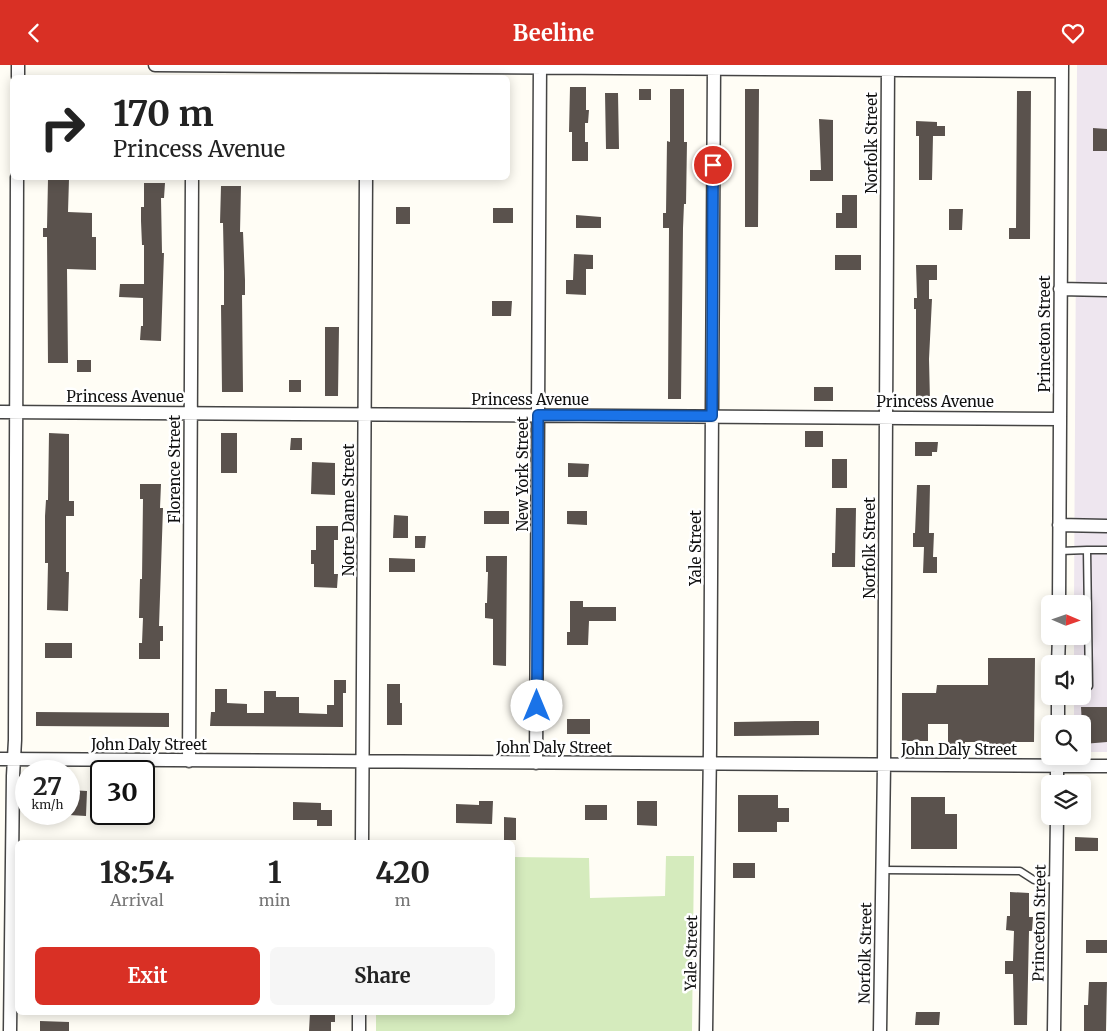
<!DOCTYPE html>
<style>
:root{--surface:#fff;--page:#f6f6f6;--text:#222;--muted:#767676;--accent:#d93025}
body{margin:0;font-family:Merriweather,serif;background:var(--page);color:var(--text);height:100vh;display:flex;flex-direction:column;font-size:19px;white-space:nowrap}
*{box-sizing:border-box;margin:0}
p{font-size:16px;color:var(--muted)}
.icon{flex:none;width:28px;height:28px;fill:none;stroke:currentColor;stroke-width:2;stroke-linecap:round;stroke-linejoin:round}
.map{position:relative;flex:1;overflow:hidden}
.sheet{position:absolute;left:15px;top:775px;width:500px;height:175px;display:flex;flex-direction:column;background:var(--surface);border-radius:8px;box-shadow:0 2px 12px #0003}
.sheet>*{flex:none}
.top-card{position:absolute;left:10px;top:10px;width:500px;height:105px;border-radius:8px;box-shadow:0 2px 12px #0003;background:#fff;color:var(--text);overflow:hidden}
.needle{width:32px;rotate:92deg}
.controls{position:absolute;left:1041px;top:530px;display:grid;gap:10px}
.controls a{display:grid;place-items:center;width:50px;height:50px;border-radius:8px;background:var(--surface);box-shadow:0 2px 12px #0003;font-size:25px}
.speed{position:absolute;left:15px;top:695px;display:flex;gap:10px;font-size:25px;font-weight:700;text-align:center}
.speed>*{display:grid;place-content:center;width:65px;height:65px;border-radius:50%;background:var(--surface);box-shadow:0 2px 12px #0003;line-height:1}
.speed small{font-size:12px;font-weight:400}
.speed .limit{border:2px solid #111;border-radius:8px;background:#fff;color:#111}
.pin{position:absolute;display:grid;place-items:center;width:42px;height:42px;color:#fff;margin:-21px;border:2px solid #fff;border-radius:50%;box-shadow:0 1px 5px #0007}
.me{position:absolute;width:55px;margin:-28px;rotate:0deg;stroke-linejoin:round;filter:drop-shadow(0 0 4px #0008)}
.turn{display:flex;align-items:center;gap:18px;height:105px;padding:0 20px;font-size:22px}
.turn .icon{width:65px;height:65px;stroke-width:2.5}
.turn b{display:block;font-size:35px;line-height:42px}
.eta{display:flex;justify-content:space-evenly;align-items:center;height:85px;text-align:center}
.eta b{font-size:30px;font-weight:700;line-height:35px}
.primary-button{display:flex;gap:10px;margin-top:auto;padding:10px 20px}
.primary-button a{flex:1;height:58px;border-radius:8px;background:var(--accent);color:#fff;font-size:20px;font-weight:700;line-height:58px;text-align:center}
.primary-button a+a{background:var(--page);color:var(--text)}
header{display:flex;justify-content:space-between;align-items:center;height:65px;padding:0 20px;background:var(--accent);color:#fff;font-size:22px;font-weight:700}
.map>svg:first-child{display:block}
</style>
<header><svg class="icon" aria-label="back" viewBox="0 0 24 24"><path d="M15 5l-7 7 7 7"/></svg>Beeline<svg class="icon" aria-label="heart" viewBox="0 0 24 24"><path d="M12 20l-8-8c-3-5 5-10 8-4 3-6 11-1 8 4z"/></svg></header>
<div class="map">
<svg width="1107" height="966" viewBox="0 0 1107 966">
<rect width="100%" height="100%" fill="#fffdf5"/>
<path fill="#eee6ef" d="M1077,0H1107V687H1083L1082,659H1074V631H1082V599H1074V571H1082V539H1074Z"/>
<path fill="#d5ebbd" d="M666,791H694L692,966H376V948H512L513,792L589,793L590,833L665,831Z"/>
<path fill="#5a524d" d="M570,22H586V45H589L588,58H585V77H588V96H572V67H569Z
M639,24H651V35H639Z
M670,24H684V77H687L686,139H684L683,163L681,334H668L669,163H663V148H666L667,76L670,77Z
M745,24H759L758,162H745Z
M1017,26H1031L1030,174H1009V163H1016Z
M605,28H618L619,84H606Z
M819,54L833,55V116H810V105H821Z
M916,56L937,57V61H945V71H933L932,115H919V71H916Z
M1093,63L1107,64V86H1093Z
M48,114H69L68,147L92,148V172H96V205L67,204L68,298H48L47,172H43V163H47Z
M144,118H165L164,133H161L162,188H164L161,276L140,275L141,261H143V233L119,232L120,219H144V180H142L141,156V142H144Z
M221,121H241L240,167H243L245,215V230H242L243,327H222L221,240H224V206L223,158H220Z
M842,130H857V163H836V148H842Z
M396,142H410V159H396Z
M493,143H513V158H493Z
M949,144H963L962,165H949Z
M576,150L601,152V163H576Z
M574,189L593,190V204H586V230L566,229V215H573Z
M835,190H861V205H835Z
M916,200H937V215H929V234H932L929,294L930,336L916,335V244H914V233H917Z
M492,236H512L511,251H492Z
M325,262H339L338,331H325Z
M77,295H91V307H77Z
M289,315H301V327H289Z
M814,322H833V336H814Z
M805,366H823V382H805Z
M49,368L69,369V436H74V451H66V507H69L68,546L47,545L48,498H45V451L46,435H48Z
M221,368H237V408H221Z
M291,373H302V385H290Z
M915,377H938L937,387H932V391H915Z
M832,394H847V423H832Z
M312,397L335,398V430L311,429Z
M568,398L589,399L588,412H568Z
M140,419H161L160,443H163L159,561H163V576H160V594H139V578H142L143,553H139L140,514H142L143,434H140Z
M917,420H930L929,468H934L933,492H937V508H923L924,482H913V468H915Z
M836,443H856L855,502H832V488H835Z
M484,446H509V459H484Z
M567,446H587V460L567,459Z
M394,450L408,451V473H393Z
M316,461H338V475H334V509H338L337,523L314,522V499H311V485H316Z
M415,471H426L425,483H415Z
M486,491H507L506,601L493,600V554L485,553V538H487L488,507H486Z
M389,493L415,494V507H389Z
M570,536H583V542H616V556H589L588,580H567V567H570Z
M45,578H72V593H45Z
M988,593H1035L1034,677H1013V680H990L989,677H965V685H948V659H928V676H902V628H936L937,620H988Z
M334,615H346V628H343V662L210,661L211,647H215V624H227V638L247,639V648H264V626H276V632H299V648L327,649V640H334Z
M387,619H400V638H402V660H387Z
M1081,642H1107V677L1083,679Z
M36,647L169,648V662L36,661Z
M567,654H590V669H567Z
M796,656H819V670L734,671V657Z
M69,725L87,726L86,751L69,750Z
M738,730H778V743H789V757H777V767H738Z
M911,732H945V749H957V784H911Z
M479,736H493L492,759L456,758V739L479,740Z
M637,736H657V761L637,760Z
M293,737L321,738V745H332V761H317V755H293Z
M585,740H607V755H585Z
M504,752L516,753V775H504Z
M1075,772L1098,773V786H1075Z
M733,798H755V813H733Z
M1010,827L1029,828V852H1033L1032,866H1029L1027,960H1014L1013,909H1005V896H1013L1014,866L1006,865L1007,851H1010Z
M1086,875H1107V888H1086Z
M1089,917H1107L1106,966H1084V940H1088Z
M916,947H940L939,960H915Z
M310,948H335V957H331V966H309Z
M40,956L69,957V966H40Z"/>
<g fill="none" stroke-linecap="round" stroke-linejoin="round">
<g stroke="#444" stroke-width="9">
<path id="lane" d="M1087,485H1107
M1060,486L1087,485L1089,621L1082,627
M882,805L1020,806L1034,815L1056,814"/>
</g>
<g stroke="#444" stroke-width="15">
<path id="street" d="M155,0L1062,6
M18,12V0
M1060,224L1107,225
M0,347L1060,354
M1059,460L1107,461
M1059,539L1062,0
M1058,599L1059,571
M1058,659V631
M0,694L1107,701
M189,696L192,112
M536,698L540,0
M1057,719V691
M362,778L366,112
M10,966L13,711L15,675L17,112
M359,966V948
M706,966L710,684L714,0
M880,966L884,700L888,0
M1054,966L1057,751"/>
</g>
<use href="#lane" stroke="#fff" stroke-width="6"/>
<use href="#street" stroke="#fff" stroke-width="12"/>
</g>
<g fill="none" stroke-linecap="round" stroke-linejoin="round">
<g stroke="#114b97" stroke-width="12">
<path id="route" d="M537,641L538,350L712,351L713,100"/>
</g>
<use href="#route" stroke="#1a73e8" stroke-width="9"/>
</g>
<g text-anchor="middle" dominant-baseline="central" stroke-width="5" stroke-linejoin="round" paint-order="stroke">
<g font-size="15" fill="#111" stroke="#fff">
<text transform="translate(871 78) rotate(-90)">Norfolk Street</text>
<text transform="translate(1044 269) rotate(-90)">Princeton Street</text>
<text x="125" y="331">Princess Avenue</text>
<text x="530" y="334">Princess Avenue</text>
<text x="935" y="336">Princess Avenue</text>
<text transform="translate(174 404) rotate(-90)">Florence Street</text>
<text transform="translate(522 409) rotate(-90)">New York Street</text>
<text transform="translate(348 445) rotate(-90)">Notre Dame Street</text>
<text transform="translate(695 483) rotate(-90)">Yale Street</text>
<text transform="translate(869 483) rotate(-90)">Norfolk Street</text>
<text x="149" y="679">John Daly Street</text>
<text x="554" y="682">John Daly Street</text>
<text x="959" y="684">John Daly Street</text>
<text transform="translate(1039 858) rotate(-89)">Princeton Street</text>
<text transform="translate(691 888) rotate(-89)">Yale Street</text>
<text transform="translate(865 888) rotate(-89)">Norfolk Street</text>
</g>
</g>
</svg>
<div class="controls">
<a><svg class="needle" viewBox="-14 -14 28 28"><path d="M0-13l5 13h-10z" fill="#e53935"/><path d="M0 13l5-13h-10z" fill="#767676"/></svg></a>
<a><svg class="icon" aria-label="sound" viewBox="0 0 24 24"><path d="M4 9h4l5-4v14l-5-4H4zM17 9q2 3 0 6"/></svg></a>
<a><svg class="icon" aria-label="search" viewBox="0 0 24 24"><circle cx="10" cy="10" r="6"/><path d="M15 15l6 6"/></svg></a>
<a><svg class="icon" aria-label="layers" viewBox="0 0 24 24"><path d="M12 4l9 5-9 5-9-5zM3 14l9 5 9-5"/></svg></a>
</div>
<div class="speed"><div>27<small>km/h</small></div><div class="limit">30</div></div>
<div class="pin" style="left:713px;top:100px;background:#d93025"><svg class="icon" aria-label="arrive" viewBox="0 0 24 24"><path d="M6 21V4h12l-3 4 3 4H6"/></svg></div>
<svg class="me" style="left:537px;top:641px" viewBox="-20 -20 40 40"><circle r="19" fill="#fff"/><path d="M0-13L10 11 0 6-10 11z" fill="#1a73e8"/></svg>
<div class="top-card">
<div class="turn"><svg class="icon" aria-label="right" viewBox="0 0 24 24"><path d="M7 20v-9h11M14 6l5 5-5 5"/></svg><div><b>170 m</b>Princess Avenue</div></div>
</div>
<section class="sheet">
<div class="eta">
<div><b>18:54</b><p>Arrival</p></div>
<div><b>1</b><p>min</p></div>
<div><b>420</b><p>m</p></div>
</div>
<div class="primary-button"><a>Exit</a><a>Share</a></div>
</section>
</div>
